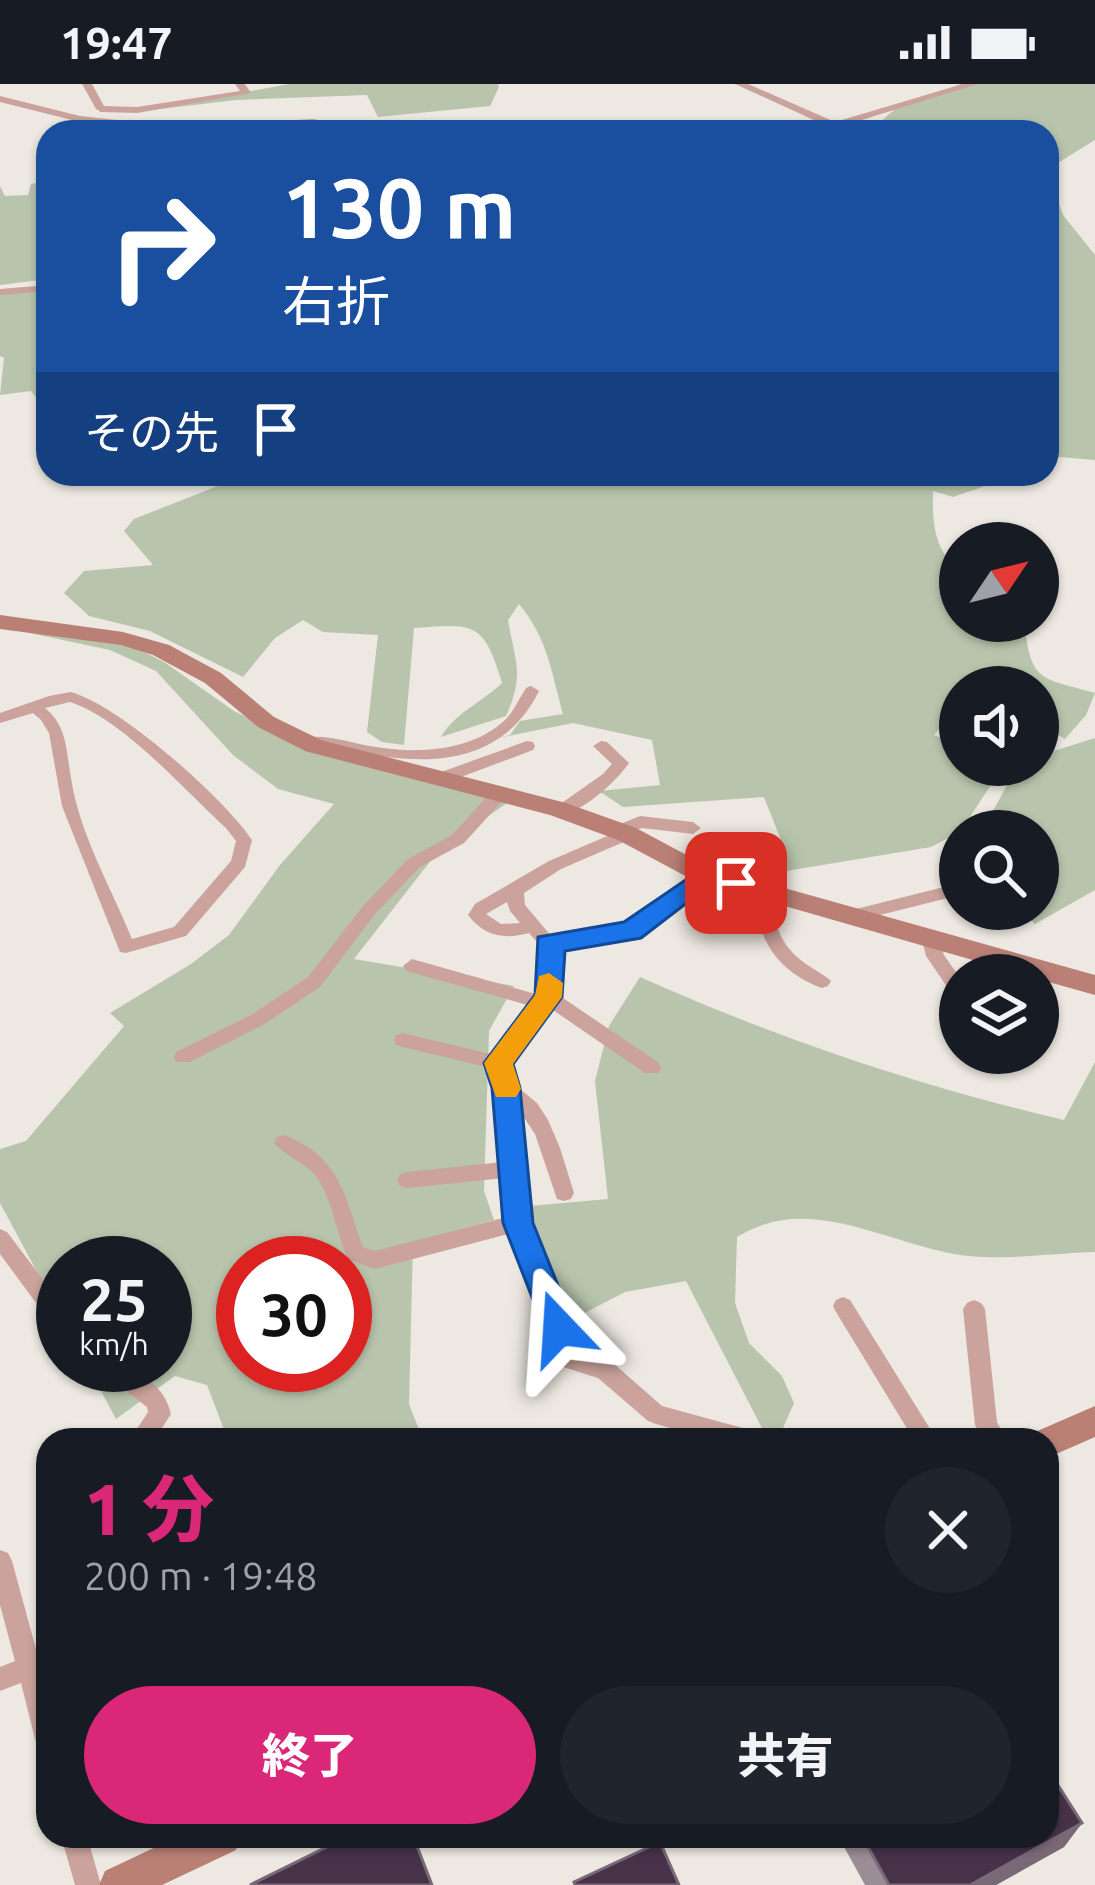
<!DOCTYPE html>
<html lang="ja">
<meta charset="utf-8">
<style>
:root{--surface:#171b24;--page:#20242c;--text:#f1f3f6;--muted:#9ea1a6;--accent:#db2777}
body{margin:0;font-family:Ubuntu,"Noto Sans JP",sans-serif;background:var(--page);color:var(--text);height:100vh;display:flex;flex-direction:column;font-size:45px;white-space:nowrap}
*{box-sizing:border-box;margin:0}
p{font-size:39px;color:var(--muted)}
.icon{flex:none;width:66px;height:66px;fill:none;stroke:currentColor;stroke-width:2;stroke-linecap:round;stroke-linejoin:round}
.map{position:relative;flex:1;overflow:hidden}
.details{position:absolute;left:36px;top:1344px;width:1023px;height:420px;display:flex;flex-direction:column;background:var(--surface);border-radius:36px;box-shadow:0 3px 9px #0004}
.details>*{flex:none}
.guide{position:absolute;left:36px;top:36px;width:1023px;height:366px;border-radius:36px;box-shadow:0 3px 9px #0004;background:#1a4fa0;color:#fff;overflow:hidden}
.needle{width:78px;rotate:55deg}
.buttons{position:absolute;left:939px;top:438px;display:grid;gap:24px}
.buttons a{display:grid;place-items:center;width:120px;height:120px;border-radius:50%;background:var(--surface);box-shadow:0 3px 9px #0004;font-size:60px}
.speed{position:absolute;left:36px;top:1152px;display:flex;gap:24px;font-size:60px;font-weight:700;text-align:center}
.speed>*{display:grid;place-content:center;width:156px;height:156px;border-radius:50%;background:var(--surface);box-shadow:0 3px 9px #0004;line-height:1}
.speed small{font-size:30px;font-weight:400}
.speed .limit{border:18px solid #d22;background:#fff;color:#111}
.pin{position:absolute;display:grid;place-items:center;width:102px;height:102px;color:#fff;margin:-51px;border-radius:24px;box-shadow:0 6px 18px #0006}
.me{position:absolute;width:132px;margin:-66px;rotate:340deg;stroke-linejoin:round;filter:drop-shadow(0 0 9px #0008)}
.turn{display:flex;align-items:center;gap:42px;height:252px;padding:0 48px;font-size:54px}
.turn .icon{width:156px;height:156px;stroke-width:2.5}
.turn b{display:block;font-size:84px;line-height:102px}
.then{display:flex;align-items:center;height:114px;padding:0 48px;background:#0003;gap:24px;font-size:45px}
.round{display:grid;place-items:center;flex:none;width:126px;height:126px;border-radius:63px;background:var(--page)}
.overview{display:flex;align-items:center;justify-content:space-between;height:204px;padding:0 48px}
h1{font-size:72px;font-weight:800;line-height:90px;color:var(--accent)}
.cta{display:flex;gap:24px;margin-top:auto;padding:24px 48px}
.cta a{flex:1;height:138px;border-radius:72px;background:var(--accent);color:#fff;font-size:48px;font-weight:800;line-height:138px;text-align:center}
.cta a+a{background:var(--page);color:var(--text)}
.status{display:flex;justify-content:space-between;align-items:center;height:84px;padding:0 60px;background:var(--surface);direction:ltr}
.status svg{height:33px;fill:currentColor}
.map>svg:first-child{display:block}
</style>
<div class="status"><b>19:47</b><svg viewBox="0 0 49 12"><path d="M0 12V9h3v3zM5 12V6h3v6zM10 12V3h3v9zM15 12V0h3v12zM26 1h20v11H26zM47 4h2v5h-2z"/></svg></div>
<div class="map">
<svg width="1095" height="1801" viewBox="0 0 1095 1801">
<rect width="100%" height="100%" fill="#ede8e1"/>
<path fill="#b8c5ac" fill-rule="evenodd" d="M289,0H498L499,3L490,22L378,33L367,11L236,16L143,27Z
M961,0H1095V56L1056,80L1052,100L1063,131L1095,171V376L1047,372V48H873C894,16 928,12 961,0Z
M48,97V195L0,201V102L5,112L28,111L31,100Z
M48,207V327L31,307L0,311L4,274L0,272V209Z
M248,390H977L985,402L953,413L933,407C932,438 934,467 960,487V537H1024C1031,599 1039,593 1095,609L1086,631L1065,655L1038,639V603H960V620L934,651L960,662V681H1004L960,748L931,763L768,790L732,774L765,778L786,769L764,713L623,723L599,707L660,701L652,656L573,639L463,661L510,651L520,637L563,630C551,587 548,555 519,520L508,536C515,578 525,590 506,632L441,653C456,628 481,619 502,599C484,538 475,539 414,544L404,661L382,658L367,648L378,551L323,548L303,536L275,554L243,593L150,547L89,532L64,509L84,487L153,481L124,447L134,435Z
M6,544L124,558L164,578L234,627L309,664L510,717L439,766L354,875L514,902L489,947L484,1107L494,1136L413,1158L409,1320L423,1356H228L207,1301L175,1292L116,1335L87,1281H165V1179H63V1236L0,1119V1065L26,1057L124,942L110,929L191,880L229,851L280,781L334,720L278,705L233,671L156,587L110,566ZM243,1179H345V1281H243Z
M1095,654V806L1035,840L1020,825H1038V747H979C997,726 1003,702 1021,681H1038V672Z
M640,893C777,954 918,1002 1064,1036L1095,978V1168C1050,1169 997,1178 954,1170C881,1157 807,1109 737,1153L735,1219L749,1259L782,1292L794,1319L783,1344L765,1350L686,1197L625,1208L567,1238L518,1123L608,1115L595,997L609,942Z"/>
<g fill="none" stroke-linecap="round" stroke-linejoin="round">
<path fill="#cba39c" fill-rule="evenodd" d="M82,0H92L104,22L137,23L240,7L235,0H245L251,9L137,29L101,28L96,25Z
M735,0H748L835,38L963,0H978L839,43L840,48H830L829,43Z
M0,12L80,32L181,43L313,35L389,48H363L313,41L172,48L80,38L0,18Z
M605,36L609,37V41L499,48L500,42L504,41Z
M48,201V207L0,211V205Z
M531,602L539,607C499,687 418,682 343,665C328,662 310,666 298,658L300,654C328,649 350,659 376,663C419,670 472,667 505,636C514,627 519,615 526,604Z
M71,608C120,622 223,713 252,756L245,783L186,852L126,869L120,868L62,722L49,649L41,636L33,629L0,639V629L49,612ZM70,618C123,635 184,706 226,744L236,757L231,777L174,843L132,855C111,803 79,749 71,694C66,667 68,643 45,624Z
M527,657L533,658L535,662L533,666L445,699L439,700L431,695L433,691Z
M601,657L607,658L629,679C616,698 579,732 556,731L554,727L556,723L603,690L612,680L593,662Z
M499,705L507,710L505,714L464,759L420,783L375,830L320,903L263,941L190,978H176L174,973L176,968L251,931L308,893L363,822L408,775L452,751L493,706Z
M640,732L693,738L701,744L693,750L642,744L634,747L633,754L561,785L524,809L525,821L552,853L626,841L700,787L706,785L714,791L637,851L561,864L557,910L659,979L661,984L659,989H645L550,924L508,980L514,1000L537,1019L548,1036L560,1064L574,1109L571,1115L564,1117L557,1115L535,1050L517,1023L528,1139L560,1213L577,1268L613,1279L662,1322L750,1346L758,1349L761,1356H713L656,1340L648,1337L598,1294L560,1282L540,1213L512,1149L375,1185L348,1175C337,1151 333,1121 320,1098C309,1079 287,1074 274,1059L277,1053L284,1051C340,1072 345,1112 363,1163L375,1167L507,1133L504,1094L407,1104L400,1102L397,1096L400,1090L407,1088L503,1078L497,1004L490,984L403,963L396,961L394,956L396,951L403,949L494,971L531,922L406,887L403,882L412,875L539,911L543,865L529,849C504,856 484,852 468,831L475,820L549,777L612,750L613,743ZM507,818L510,827L520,839L501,840L486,830Z
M960,799V811L856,837L847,831L856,825Z
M766,801L775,807C772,838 779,861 806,880C815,886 823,890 831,897L828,902L822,904C778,888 754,854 757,807Z
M930,846L936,848L944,871L960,894V915L954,913L926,872L921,852Z
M0,1145L7,1148L63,1222V1248L56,1246L0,1170Z
M843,1213L850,1216L937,1356H914L836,1228L833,1222L836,1216Z
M974,1216L981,1219L985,1225L997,1338L1007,1356H983L975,1341L963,1225L967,1219Z
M98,1281C131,1281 163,1296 171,1330L158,1350L160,1356H138L135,1348L148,1328L147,1323L101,1288Z
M0,1466L8,1469L12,1477L48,1609V1668L39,1664L35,1655L21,1599L0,1607V1583L15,1577L0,1521Z
M61,1752H87L101,1801H75Z"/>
<path fill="#ba8076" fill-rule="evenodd" d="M0,531L123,548L169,561L221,589L274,633L321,656L566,719L636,744L709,783L1095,891V911L1038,895V891H1025L691,795L618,756L550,731L305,667L258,643L205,599L153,571L121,561L0,545Z
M1095,1322V1353L1047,1374V1356H1032L1035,1348Z
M179,1752H241L236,1766L162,1801H99L105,1787Z"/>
</g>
<path fill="#9a8d96" d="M1082,1739L1064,1763L996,1801H865L838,1752H1047Z"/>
<path fill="#796977" d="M1082,1739L1064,1763L996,1801H970Z"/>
<path fill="#47324a" stroke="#796977" stroke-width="3" d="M1047,1684L1082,1739L970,1801H889L862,1752H1047Z
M349,1752H413L432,1801H250Z
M660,1758L679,1801H575L574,1798Z"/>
<path fill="#1a73e8" stroke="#114b97" stroke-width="3" d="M706,782L745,792L749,799L736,808L710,801L641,854L565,867L562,913L513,980L520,1004L533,1139L575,1244L571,1254L559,1258L548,1254L503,1139L492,1004L484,979L535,911L538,853L624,838Z"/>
<path fill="#f59e0b" d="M549,889L563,899L562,913L513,980L521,1005L516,1013H496L484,979L535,911L539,892Z"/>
</svg>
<div class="buttons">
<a><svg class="needle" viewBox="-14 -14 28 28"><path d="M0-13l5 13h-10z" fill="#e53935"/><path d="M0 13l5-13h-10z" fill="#9ea1a6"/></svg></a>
<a><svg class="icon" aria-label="sound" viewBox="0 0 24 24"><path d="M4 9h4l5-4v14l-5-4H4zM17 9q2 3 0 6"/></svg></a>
<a><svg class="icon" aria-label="search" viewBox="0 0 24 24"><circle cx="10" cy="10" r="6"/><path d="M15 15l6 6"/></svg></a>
<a><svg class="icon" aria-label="layers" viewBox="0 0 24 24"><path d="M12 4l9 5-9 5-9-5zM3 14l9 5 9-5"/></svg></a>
</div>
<div class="speed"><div>25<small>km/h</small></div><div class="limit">30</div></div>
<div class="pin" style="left:736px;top:799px;background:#d93025"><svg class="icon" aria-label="arrive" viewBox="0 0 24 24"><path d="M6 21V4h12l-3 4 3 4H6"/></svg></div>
<svg class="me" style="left:559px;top:1244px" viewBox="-20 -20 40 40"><path d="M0-17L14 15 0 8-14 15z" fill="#1a73e8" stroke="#fff" stroke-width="4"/></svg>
<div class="guide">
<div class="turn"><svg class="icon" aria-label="right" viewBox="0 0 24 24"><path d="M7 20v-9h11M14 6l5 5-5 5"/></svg><div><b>130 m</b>右折</div></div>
<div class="then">その先<svg class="icon" aria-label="arrive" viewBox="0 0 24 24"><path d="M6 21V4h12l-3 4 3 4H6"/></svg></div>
</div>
<section class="details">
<div class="overview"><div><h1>1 分</h1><p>200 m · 19:48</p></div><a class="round"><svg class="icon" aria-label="close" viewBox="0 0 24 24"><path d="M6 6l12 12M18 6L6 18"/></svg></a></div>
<div class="cta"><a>終了</a><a>共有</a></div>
</section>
</div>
